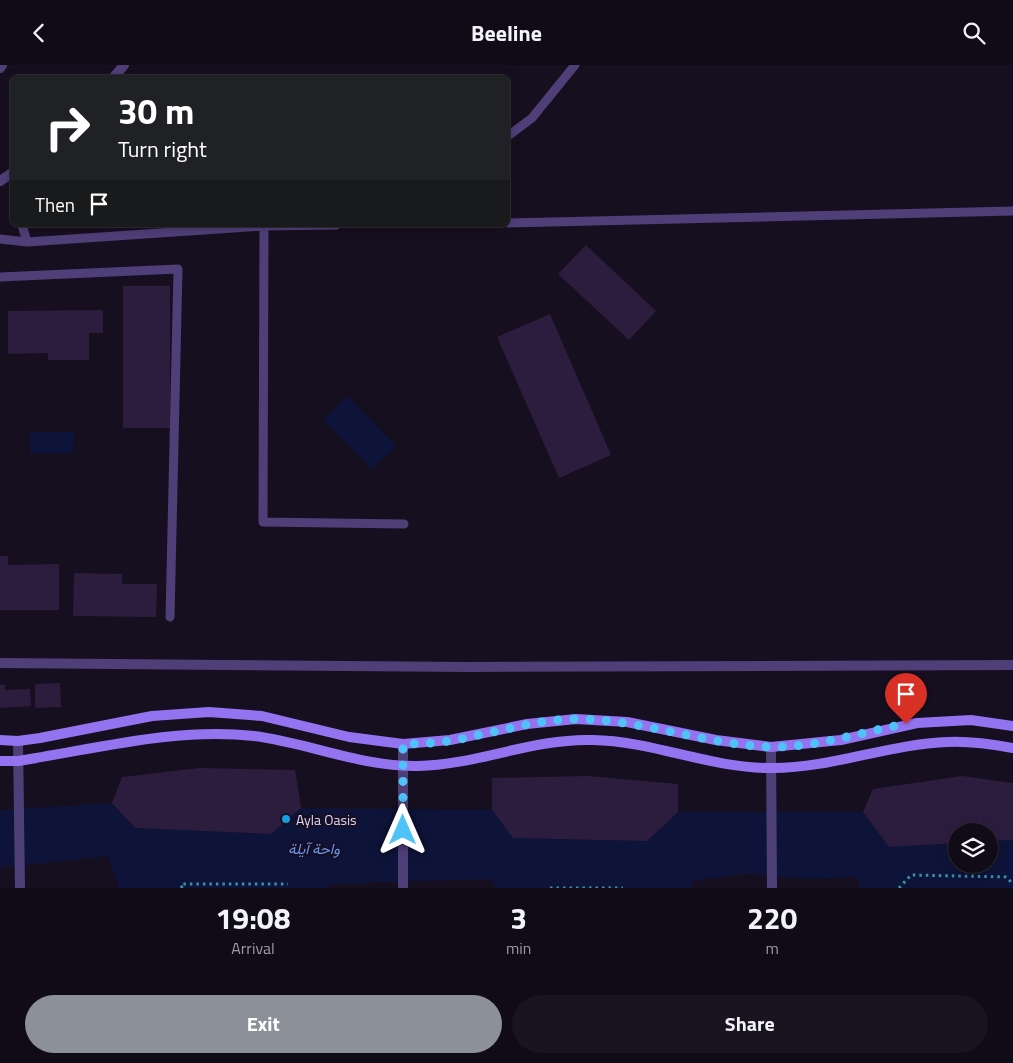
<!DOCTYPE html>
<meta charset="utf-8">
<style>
:root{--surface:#100b17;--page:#191420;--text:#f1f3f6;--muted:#9c9ba1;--line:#302b36;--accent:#8c9099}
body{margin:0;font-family:"Titillium Web",Vazirmatn,sans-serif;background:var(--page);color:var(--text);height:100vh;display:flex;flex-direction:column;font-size:19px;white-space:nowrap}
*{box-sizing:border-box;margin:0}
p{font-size:16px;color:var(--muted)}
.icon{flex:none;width:28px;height:28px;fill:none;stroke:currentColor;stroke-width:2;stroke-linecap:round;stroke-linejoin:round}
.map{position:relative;height:823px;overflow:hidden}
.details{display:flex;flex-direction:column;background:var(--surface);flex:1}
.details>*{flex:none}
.hud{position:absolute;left:10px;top:10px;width:500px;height:152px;border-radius:8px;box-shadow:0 2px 12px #0003,0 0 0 1px var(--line);background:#202124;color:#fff;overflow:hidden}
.controls{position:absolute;left:948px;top:758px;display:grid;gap:10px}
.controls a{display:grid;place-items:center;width:50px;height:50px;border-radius:50%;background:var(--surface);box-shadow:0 2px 12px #0003,0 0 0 1px var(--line);font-size:25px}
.pin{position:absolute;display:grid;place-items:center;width:42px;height:42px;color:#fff;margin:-51px -21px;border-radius:50% 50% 50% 0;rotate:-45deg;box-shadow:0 0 5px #0007}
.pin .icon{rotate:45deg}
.me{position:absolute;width:55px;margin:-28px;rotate:0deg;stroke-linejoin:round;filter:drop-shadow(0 0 4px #0008)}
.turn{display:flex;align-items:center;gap:18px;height:105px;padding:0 25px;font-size:22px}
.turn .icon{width:65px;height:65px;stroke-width:2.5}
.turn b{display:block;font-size:35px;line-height:42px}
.then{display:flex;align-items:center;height:48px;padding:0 25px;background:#0003;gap:10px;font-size:19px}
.eta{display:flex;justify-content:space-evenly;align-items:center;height:85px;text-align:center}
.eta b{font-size:30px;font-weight:700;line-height:35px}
.button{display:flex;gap:10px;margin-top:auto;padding:10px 25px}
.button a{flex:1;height:58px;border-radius:30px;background:var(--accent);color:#fff;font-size:20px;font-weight:700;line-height:58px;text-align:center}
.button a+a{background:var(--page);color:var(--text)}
header{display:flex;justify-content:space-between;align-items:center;height:65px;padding:0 25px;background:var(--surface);font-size:22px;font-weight:700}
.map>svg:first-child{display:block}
</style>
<header><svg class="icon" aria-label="back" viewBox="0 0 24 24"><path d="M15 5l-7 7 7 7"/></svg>Beeline<svg class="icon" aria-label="search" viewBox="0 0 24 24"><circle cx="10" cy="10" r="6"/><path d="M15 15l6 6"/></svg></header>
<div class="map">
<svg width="1013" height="823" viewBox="0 0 1013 823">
<rect width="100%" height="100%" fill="#160f1f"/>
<path fill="#0e1339" d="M347,331L396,381L372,404L323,354Z
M30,367H74L73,388H30Z
M112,738L135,763L271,769L301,743L492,745L514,773L647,776L678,747H863L889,782L956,778V799H989V776L1013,775V823H859L858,812L812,814L746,809L693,816L692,823H497L490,814L329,819V823H119L108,791L0,803V745Z"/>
<path fill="#2c1d3e" d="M586,180L656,246L629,275L558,209Z
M123,221H170V363H123Z
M103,245V268H89V295H48V288L8,289V246Z
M550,249L611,390L559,413L497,272Z
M0,491H8V500L59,499V545H0Z
M74,508L122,509V519H157L156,552L73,551Z
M60,618L61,642L35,643V619Z
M0,620H5V625L30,624L31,641L0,643Z
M200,703L295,705L301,743L271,769L135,763L112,738L122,712Z
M588,711L678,719V747L647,776L513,773L492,745V713Z
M962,711L1013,718V775L989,776V766H956V778L889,782L863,747L873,724Z"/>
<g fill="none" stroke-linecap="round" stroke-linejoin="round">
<path stroke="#3a92a6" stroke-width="3" stroke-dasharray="2.5 4" stroke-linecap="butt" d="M182,823L181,819H288
M550,823H623
M899,823L911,810L1006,812L1013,819"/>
<path stroke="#4f3f79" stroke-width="9" d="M508,71L532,53L575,0
M508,158L1013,146
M22,160L27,177
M264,161L263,457L404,459
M0,174L27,177L264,161L336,160
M0,212L178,204L170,552"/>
<path stroke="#4f3f79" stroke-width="10" d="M0,3L2,0
M114,12L124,0
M0,116L12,108
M0,598L469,602L1013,600
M18,676L20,823
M403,679V823
M771,682L772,823"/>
<path stroke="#9473f0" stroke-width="10" d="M0,675L18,676L40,673L152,651L209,647L262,651L349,672L403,679L450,675L527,659L576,654L627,657L716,675L771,682L841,675L917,658L971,655L1013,661
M0,696H18C96,684 175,662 254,671C309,678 362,702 418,701C477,700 533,673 593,675C654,676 711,704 773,703C832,703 889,679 948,677C970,676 991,679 1013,683"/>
</g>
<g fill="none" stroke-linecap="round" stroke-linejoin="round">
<path stroke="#4fc3f7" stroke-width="9" stroke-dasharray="0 16.2" d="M403,765V679C427,679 451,677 474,671C509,664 542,654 578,654C643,655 704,679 769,682C816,683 861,667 906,659"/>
</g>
<circle fill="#189ce0" stroke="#160f1f" stroke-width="2" cx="286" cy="754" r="5"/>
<g text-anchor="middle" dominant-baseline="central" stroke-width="4" stroke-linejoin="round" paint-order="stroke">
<g font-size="14" fill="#e0d2fa" stroke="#160f1f" text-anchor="start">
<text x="296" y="754">Ayla Oasis</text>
</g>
<g font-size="15" font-style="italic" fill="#6a92ef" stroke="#160f1f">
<text x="314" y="783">واحة آيلة</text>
</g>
</g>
</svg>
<div class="controls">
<a><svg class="icon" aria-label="layers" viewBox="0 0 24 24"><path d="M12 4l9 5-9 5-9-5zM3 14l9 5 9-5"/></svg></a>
</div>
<div class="pin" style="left:906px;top:659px;background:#d93025"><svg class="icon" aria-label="arrive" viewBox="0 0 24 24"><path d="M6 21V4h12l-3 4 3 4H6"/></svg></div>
<svg class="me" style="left:403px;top:765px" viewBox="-20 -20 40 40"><path d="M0-17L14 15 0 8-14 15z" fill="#4fc3f7" stroke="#fff" stroke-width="4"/></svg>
<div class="hud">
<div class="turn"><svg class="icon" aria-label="right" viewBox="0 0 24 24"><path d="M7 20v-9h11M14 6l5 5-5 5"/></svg><div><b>30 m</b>Turn right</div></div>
<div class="then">Then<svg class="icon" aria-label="arrive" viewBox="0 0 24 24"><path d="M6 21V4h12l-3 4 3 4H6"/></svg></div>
</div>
</div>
<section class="details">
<div class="eta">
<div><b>19:08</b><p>Arrival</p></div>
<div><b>3</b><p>min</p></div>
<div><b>220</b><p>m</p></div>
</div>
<div class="button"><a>Exit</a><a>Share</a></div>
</section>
